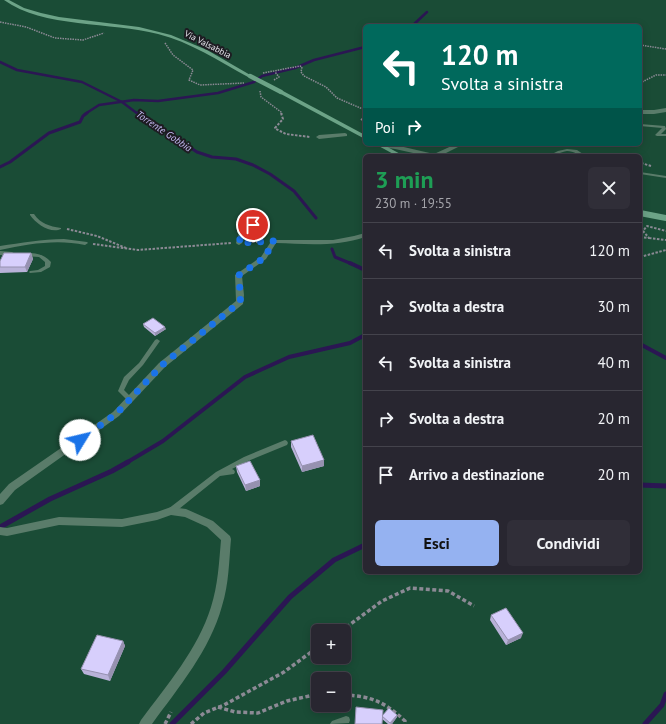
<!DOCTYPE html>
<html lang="it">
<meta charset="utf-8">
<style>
:root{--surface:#282630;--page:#302e38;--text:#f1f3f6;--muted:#a5a5ab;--line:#44434c;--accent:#95b2f1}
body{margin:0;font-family:"PT Sans",sans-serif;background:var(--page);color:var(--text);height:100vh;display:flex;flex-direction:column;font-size:15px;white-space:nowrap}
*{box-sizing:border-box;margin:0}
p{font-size:13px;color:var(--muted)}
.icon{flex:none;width:22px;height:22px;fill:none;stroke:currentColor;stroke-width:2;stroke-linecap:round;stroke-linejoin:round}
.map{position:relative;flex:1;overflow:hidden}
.panel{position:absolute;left:363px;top:154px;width:279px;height:420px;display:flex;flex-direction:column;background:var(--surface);border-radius:6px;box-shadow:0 2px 10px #0003,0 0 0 1px var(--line)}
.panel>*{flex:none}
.hud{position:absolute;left:363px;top:24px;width:279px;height:122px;border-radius:6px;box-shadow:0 2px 10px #0003,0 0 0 1px var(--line);background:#00695c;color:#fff;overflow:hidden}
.tools{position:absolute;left:311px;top:624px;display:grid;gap:8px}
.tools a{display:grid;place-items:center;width:40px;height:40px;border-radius:6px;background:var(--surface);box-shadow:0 2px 10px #0003,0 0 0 1px var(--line);font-size:20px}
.pin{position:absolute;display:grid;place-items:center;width:34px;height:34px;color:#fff;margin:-17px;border:2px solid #fff;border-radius:50%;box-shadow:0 1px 4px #0007}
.me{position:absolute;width:44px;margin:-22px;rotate:54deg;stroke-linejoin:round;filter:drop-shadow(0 0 3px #0008)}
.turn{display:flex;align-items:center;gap:14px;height:84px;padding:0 12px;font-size:18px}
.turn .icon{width:52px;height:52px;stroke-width:2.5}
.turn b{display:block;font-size:28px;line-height:34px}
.then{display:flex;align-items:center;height:38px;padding:0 12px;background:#0003;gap:8px;font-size:15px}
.round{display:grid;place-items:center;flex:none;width:42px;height:42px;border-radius:6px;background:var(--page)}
.headline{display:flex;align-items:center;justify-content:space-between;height:68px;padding:0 12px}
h1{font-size:24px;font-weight:700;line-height:30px;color:#1e9e55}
.cta{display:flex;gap:8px;margin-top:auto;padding:8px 12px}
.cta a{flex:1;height:46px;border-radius:6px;background:var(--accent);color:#111;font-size:16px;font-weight:700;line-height:46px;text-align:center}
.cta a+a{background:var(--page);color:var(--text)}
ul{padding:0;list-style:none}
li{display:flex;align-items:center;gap:12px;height:56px;padding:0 12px;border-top:1px solid var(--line)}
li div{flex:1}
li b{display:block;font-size:15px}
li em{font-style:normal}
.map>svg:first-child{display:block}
</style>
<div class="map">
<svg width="666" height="724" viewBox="0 0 666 724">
<rect width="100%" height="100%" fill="#353340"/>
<path fill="#1a4c36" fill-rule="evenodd" d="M0,0H666V724H0ZM365,26H640V144H365ZM365,156H640V572H365ZM318,631H344V657H318ZM318,679H344V705H318Z"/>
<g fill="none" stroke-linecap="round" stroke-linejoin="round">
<path stroke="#2b1653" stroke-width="2.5" d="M412,26L427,12
M0,62L17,70L82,82L122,102L138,114
M85,114L99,105L134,100L158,101L218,93L254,82L262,76L295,68L314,60L365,47"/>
<path stroke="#2b1653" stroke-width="3" d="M137,113L197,152L212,157L236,159L253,165L270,174L294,191L316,218
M0,167L10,162L49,133L80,122L83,116L87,113
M332,249L335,257L352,264"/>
<path stroke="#2b1653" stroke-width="4" d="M350,263L365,270
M640,344L666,358
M126,463L163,441L245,377L289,357L350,343L365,335"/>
<path stroke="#2b1653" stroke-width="5" d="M640,485L666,486
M2,526L50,499L112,471L128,462
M172,724L224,672L290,597L334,560L365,545
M645,724L662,705L666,694"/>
<path stroke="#8c8a95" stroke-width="1.5" stroke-dasharray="1.5 1" stroke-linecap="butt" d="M0,22L26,27L55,38L83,40L104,33
M165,43L173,55L193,70L189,80L200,85L244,83
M640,45L666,49
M263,73L300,66L302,67L301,72L304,76L326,87L337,98L365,110
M274,80L279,77L275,72
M640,83L656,75H666
M260,91L261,97L281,112L282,114"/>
<path stroke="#8c8a95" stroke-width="2" stroke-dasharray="2.5 1.5" stroke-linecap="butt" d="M281,113L283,119L275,128L276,129L286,134L310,137
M361,120L365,117
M641,163L651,166
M67,229L97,236L126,248
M640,237L649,238L643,231L647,226L666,231
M649,238L666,240
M248,242H263
M93,244L138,250L231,243
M640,257L666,250"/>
<path stroke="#8c8a95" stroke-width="3.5" stroke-dasharray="4 2.5" stroke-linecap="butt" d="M341,631L382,601L410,588L448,591L474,606
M344,695C371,696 385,702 405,721L404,724
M218,707L235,712L258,713L287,701L318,694
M165,724L171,712
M191,724L204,713L224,705L284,672L318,647"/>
<path fill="#5a7c6a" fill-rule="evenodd" d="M640,124L665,126L666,129L661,134H666V136H657L655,135L662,128L640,126Z
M567,149L577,150L586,156C579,156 574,151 567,151C560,152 555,156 548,156L558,151Z
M640,172L666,176V178L640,174Z
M30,214H34C41,224 49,226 61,228V229C51,234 36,224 30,215Z
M251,224H255V225L244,232L242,243L239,245L237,244L236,243L240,230Z
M64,239L87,242L88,243L85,245C56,239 29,244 0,250V246C21,243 42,239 64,239Z
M0,251L12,252L15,254L12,256L0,255Z
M26,253C36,253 44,254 51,262L50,267L41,272L30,273L29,272L30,271L38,270L45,266V262L39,257L24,256L23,255Z
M157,339L160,341L143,365L129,380L124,390L133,399L132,401H128L118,391L124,377L139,363L155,340Z
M285,440L287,441L288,443L287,445L248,461L232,469L234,470L235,472L234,474L220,476L174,513L171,514L168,513L167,511L168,509L216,472L244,457Z
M346,716L349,717L350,720L349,723L330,724L332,721Z"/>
<path fill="#5a7c6a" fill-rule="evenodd" d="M666,108V112L654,114H640V110H654Z
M345,133L347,134V136L319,139L316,137L319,135Z
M383,144L395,145L434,154L456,144H464L440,156H427L395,149L381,147V145Z
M365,233V237C337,247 305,244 276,243L266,259L242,276L244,295L243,304L165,367L119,416L15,490L3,504L0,505V494L9,484L113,412L159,363L236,301L235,275L261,257L272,240H333L354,236Z
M171,507L186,509L213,521L230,536L231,539C229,561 229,584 222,606C210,650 179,687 152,724H139L141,720C167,685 198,649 211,607C218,585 219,563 221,540L207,527L185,517L171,515L157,520L122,527L59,525L7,536L0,535V527L7,528L59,517L122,519L157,512Z"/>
<path fill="#6ca387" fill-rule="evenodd" d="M4,0H9L24,8L41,13L59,17L139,27L171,35L207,50L252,76L248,77C219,61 190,42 158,34C112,22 42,28 4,0Z
M279,91H283L365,135V139L279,93Z
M375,144H382L404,156H397Z"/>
<path stroke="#6ca387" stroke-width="4.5" d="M250,76L281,92"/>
<path stroke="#6ca387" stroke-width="6" d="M640,213L666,218"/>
</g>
<path fill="#b9b2d9" d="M31,253L33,259L27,272L0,273V261Z
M143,324L166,329L155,336L144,327Z
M291,441L324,466L302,472L291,447Z
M236,466L260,480V486L246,491L237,472Z
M491,615L521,638L506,645L490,620Z
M123,641L125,646L110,681L84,674L81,669Z
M397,715V717L392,724H388L382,719V716Z"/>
<path fill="#9691b0" d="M31,253L33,259L27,272L25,267Z
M165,327L166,329L155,336V333Z
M324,460V466L302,472V466Z
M260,480V486L246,491L245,485Z
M523,633L521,638L506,645L508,640Z
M123,641L125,646L110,681L108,675Z
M397,715V717L392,724H390Z"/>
<path fill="#d7cffc" stroke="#9691b0" d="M4,253H31L25,267H0V261Z
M153,318L165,327L155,333L143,324Z
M313,435L324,460L302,466L291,441Z
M250,461L260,480L245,485L236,466Z
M506,608L523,633L508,640L491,615Z
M97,635L123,641L108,675L81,669Z
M356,707L383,710L382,724H355Z
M389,708L397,715L390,723L382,716Z"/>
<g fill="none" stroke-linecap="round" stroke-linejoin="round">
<path stroke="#1a73e8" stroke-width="7" stroke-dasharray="0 12.6" d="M80,440L116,414L162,365L240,302C242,292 238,285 239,275L264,258L274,241L239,243L242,231L253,225"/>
</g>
<g text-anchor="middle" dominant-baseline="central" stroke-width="4" stroke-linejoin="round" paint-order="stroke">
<g font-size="9" fill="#e7e6ee" stroke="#1d1c22">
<text transform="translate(208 44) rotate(27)">Via Valsabbia</text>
</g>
<g font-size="10" font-style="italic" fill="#c5b9f3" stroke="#1d1c22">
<text transform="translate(164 131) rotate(34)">Torrente Gobbia</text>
</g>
</g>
</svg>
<div class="tools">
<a>+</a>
<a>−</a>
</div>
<div class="pin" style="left:253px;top:225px;background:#d93025"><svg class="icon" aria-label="arrive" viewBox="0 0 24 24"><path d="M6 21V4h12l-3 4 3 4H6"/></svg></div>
<svg class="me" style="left:80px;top:440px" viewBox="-20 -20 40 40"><circle r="19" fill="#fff"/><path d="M0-13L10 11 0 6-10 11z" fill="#1a73e8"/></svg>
<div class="hud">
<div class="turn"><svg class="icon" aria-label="left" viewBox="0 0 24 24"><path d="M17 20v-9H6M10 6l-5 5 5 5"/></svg><div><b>120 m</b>Svolta a sinistra</div></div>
<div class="then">Poi<svg class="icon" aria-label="right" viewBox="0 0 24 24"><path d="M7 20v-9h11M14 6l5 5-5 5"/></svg></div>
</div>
<section class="panel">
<div class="headline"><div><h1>3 min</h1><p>230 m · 19:55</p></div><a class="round"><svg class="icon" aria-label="close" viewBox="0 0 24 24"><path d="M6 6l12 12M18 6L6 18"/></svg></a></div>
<ul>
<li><svg class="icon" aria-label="left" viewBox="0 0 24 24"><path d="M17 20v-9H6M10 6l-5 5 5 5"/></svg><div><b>Svolta a sinistra</b></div><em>120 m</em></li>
<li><svg class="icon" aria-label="right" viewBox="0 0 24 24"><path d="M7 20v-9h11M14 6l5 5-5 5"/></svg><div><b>Svolta a destra</b></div><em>30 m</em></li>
<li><svg class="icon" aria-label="left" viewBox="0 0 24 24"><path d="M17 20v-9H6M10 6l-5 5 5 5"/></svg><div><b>Svolta a sinistra</b></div><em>40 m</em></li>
<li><svg class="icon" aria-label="right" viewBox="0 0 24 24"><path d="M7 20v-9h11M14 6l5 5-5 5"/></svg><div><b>Svolta a destra</b></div><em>20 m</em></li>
<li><svg class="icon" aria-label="arrive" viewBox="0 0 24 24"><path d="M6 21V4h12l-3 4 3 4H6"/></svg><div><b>Arrivo a destinazione</b></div><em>20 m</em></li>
</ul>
<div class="cta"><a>Esci</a><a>Condividi</a></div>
</section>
</div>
